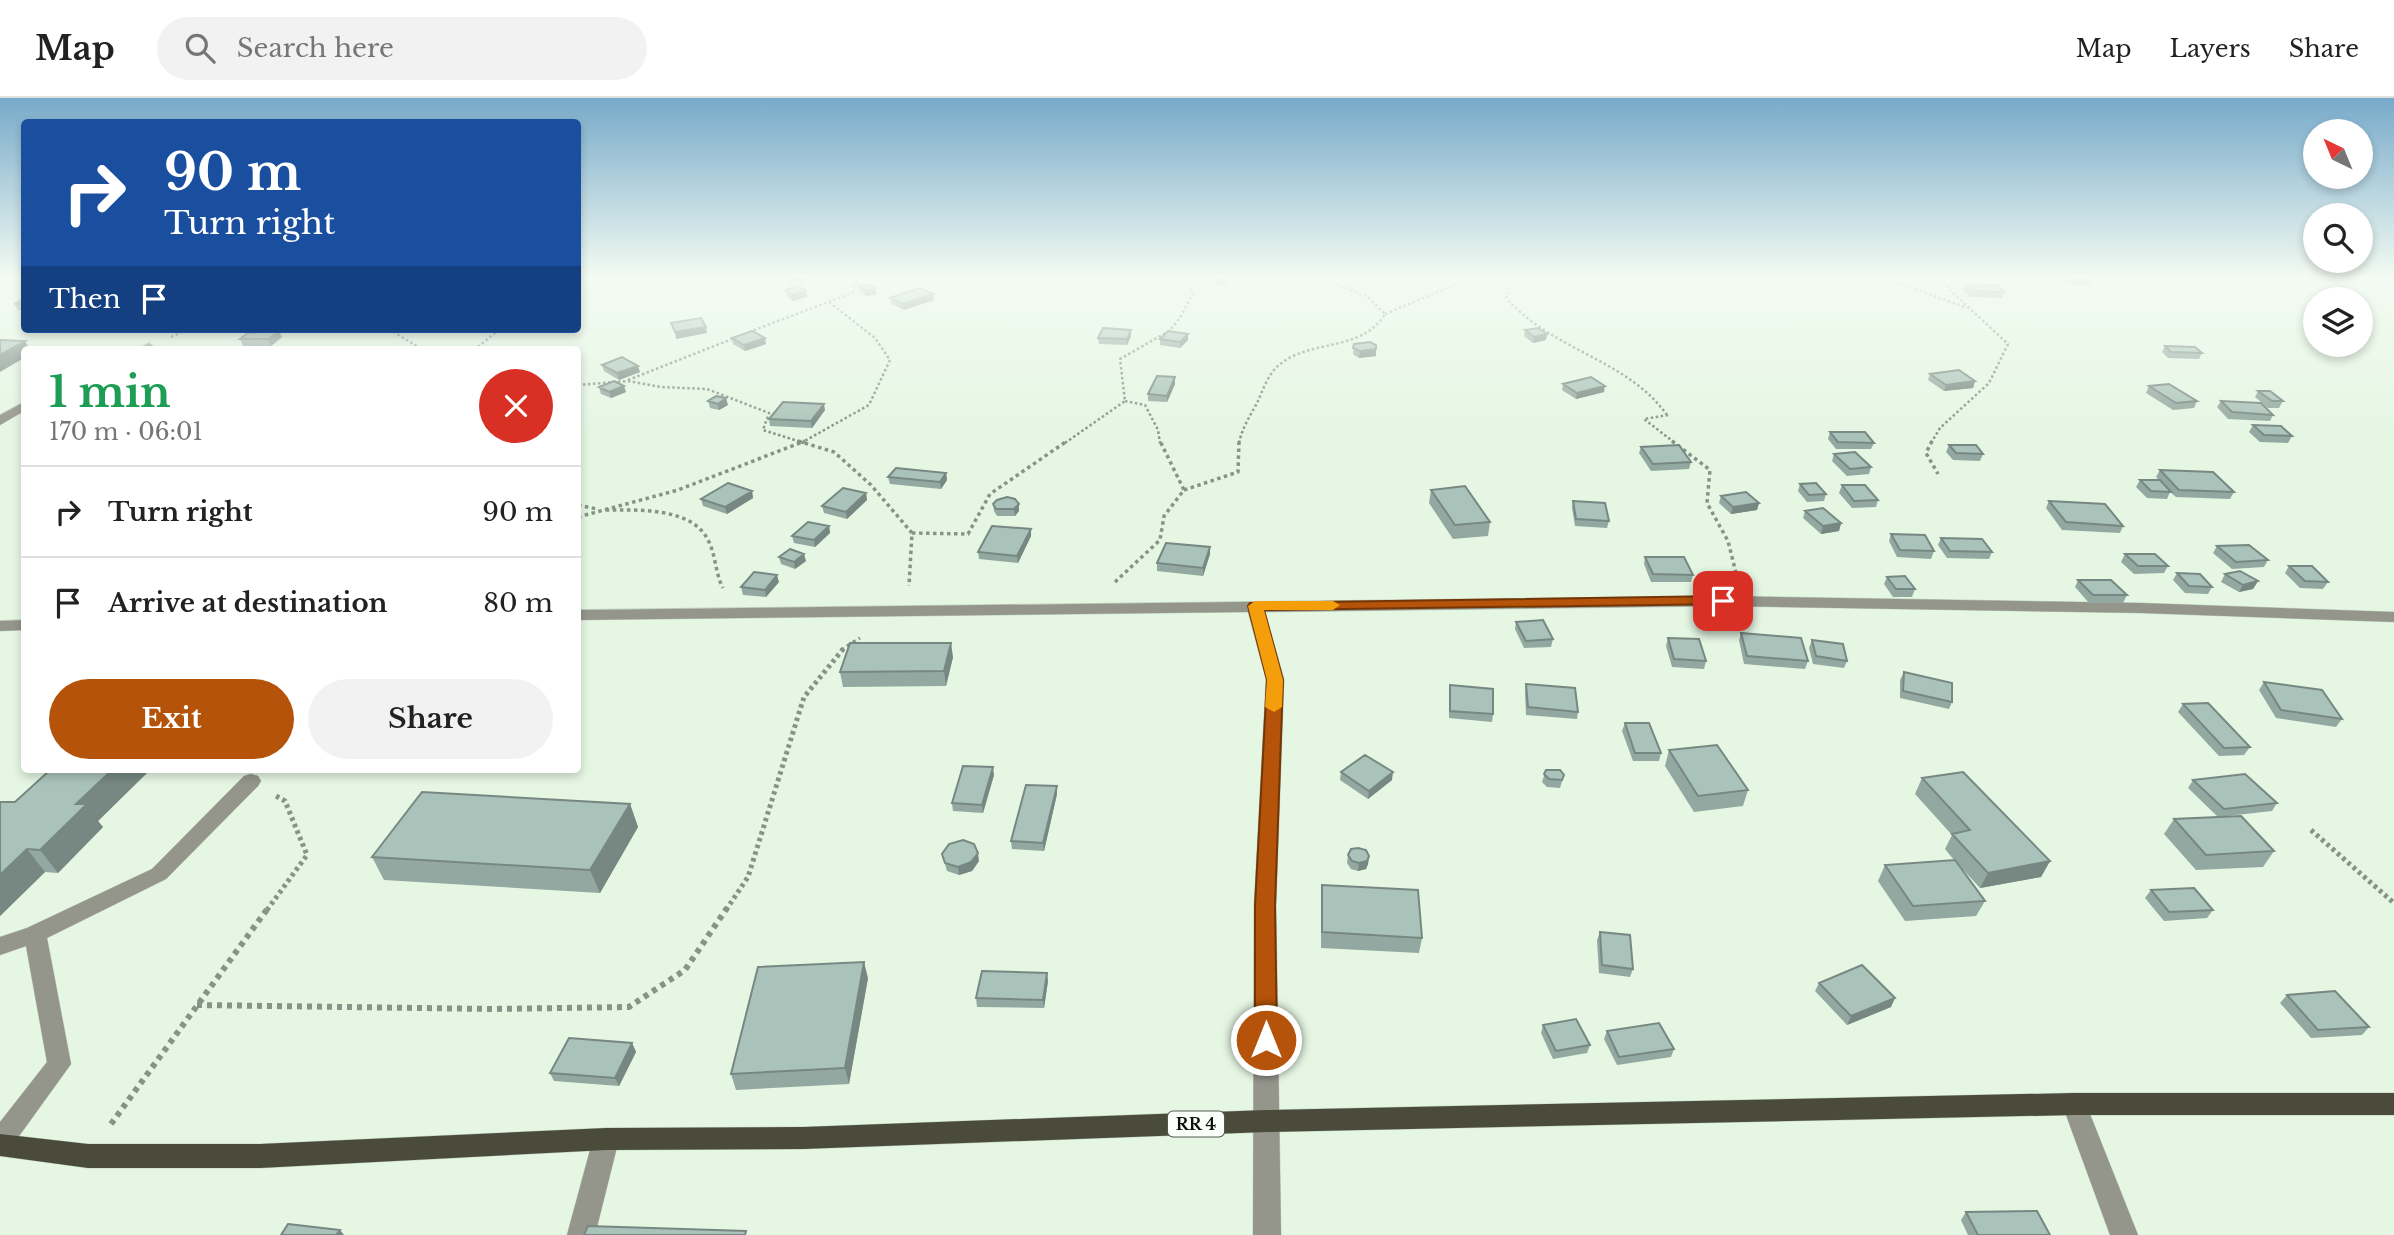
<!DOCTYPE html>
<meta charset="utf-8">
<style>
:root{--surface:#fff;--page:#f2f2f2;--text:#222;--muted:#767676;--line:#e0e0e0;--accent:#b45309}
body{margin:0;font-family:"Libre Baskerville",serif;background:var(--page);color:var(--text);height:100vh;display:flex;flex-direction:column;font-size:26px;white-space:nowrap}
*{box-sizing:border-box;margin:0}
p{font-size:23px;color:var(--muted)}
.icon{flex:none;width:38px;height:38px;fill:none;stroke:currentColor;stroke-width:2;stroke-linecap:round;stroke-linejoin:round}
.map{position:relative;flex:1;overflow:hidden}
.sheet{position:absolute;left:21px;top:248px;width:560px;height:427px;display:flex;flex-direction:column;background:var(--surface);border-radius:7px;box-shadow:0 4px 10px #0003}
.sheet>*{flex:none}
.top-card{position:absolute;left:21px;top:21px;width:560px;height:214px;border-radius:7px;box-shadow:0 4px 10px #0003;background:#1a4fa0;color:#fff;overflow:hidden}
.needle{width:46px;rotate:317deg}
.fabs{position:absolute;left:2303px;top:21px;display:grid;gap:14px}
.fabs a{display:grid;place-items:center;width:70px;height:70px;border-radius:50%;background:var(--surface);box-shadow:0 4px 10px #0003;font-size:35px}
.pin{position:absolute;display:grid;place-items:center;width:60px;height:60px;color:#fff;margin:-30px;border-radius:14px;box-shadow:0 4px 10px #0006}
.me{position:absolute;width:77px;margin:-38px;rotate:0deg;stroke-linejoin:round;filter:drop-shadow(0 0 5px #0008)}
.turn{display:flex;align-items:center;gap:24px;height:147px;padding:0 28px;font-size:32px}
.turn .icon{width:91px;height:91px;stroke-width:2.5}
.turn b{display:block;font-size:49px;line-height:60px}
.then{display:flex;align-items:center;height:66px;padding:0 28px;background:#0003;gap:14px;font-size:26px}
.round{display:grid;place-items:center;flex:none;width:74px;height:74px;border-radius:37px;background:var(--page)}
.summary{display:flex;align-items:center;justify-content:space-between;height:119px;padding:0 28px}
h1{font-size:42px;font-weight:800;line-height:52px;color:#1e9e55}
.cta{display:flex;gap:14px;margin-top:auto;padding:14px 28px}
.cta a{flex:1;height:80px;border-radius:42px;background:var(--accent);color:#fff;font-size:28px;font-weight:800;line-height:80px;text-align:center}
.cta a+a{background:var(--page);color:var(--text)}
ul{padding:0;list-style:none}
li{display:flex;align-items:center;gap:21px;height:91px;padding:0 28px;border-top:2px solid var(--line)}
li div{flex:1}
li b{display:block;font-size:26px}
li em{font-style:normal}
header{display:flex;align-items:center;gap:42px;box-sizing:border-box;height:98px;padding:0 35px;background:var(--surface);border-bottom:2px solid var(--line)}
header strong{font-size:33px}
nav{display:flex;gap:38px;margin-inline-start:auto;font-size:24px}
.search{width:490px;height:63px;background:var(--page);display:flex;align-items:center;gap:18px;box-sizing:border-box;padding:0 24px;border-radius:38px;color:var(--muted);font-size:26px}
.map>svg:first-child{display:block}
</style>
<header>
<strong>Map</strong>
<div class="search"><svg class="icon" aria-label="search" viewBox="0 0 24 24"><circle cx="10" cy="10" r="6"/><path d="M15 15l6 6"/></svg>Search here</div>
<nav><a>Map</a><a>Layers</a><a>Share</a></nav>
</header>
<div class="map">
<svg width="2394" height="1137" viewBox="0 0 2394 1137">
<rect width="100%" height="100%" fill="#e5f6e3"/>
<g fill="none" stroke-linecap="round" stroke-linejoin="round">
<g stroke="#c2d1c0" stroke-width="1">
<path id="minor" d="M149,245L155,249L153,252H135Z
M24,304V313L0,327V317Z
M1723,498L2141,505L2394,514V524L2141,515L1723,508L1265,514L1284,581L1276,808L1281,1137H1253L1254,808L1266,581L1248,514L578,522V512Z
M24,522V532L0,533V523Z
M251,676L258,678L261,683L258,688L166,781L47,840L71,966L9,1052L0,1055V1024L47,964L26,848L0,857V839L27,830L152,771L244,678Z
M2074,995L2083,998L2086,1006L2138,1137H2110L2062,1006L2065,998Z
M606,1030L615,1033L619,1041L595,1137H567L593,1041L597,1033Z"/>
</g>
<g stroke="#c2d1c0" stroke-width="1">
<path id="major" d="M2074,995H2394V1017H2074L1267,1034L803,1051L606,1052L260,1070H88L0,1058V1036L88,1046H260L606,1030L803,1029L1267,1012Z"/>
</g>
<path stroke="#879386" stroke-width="2.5" stroke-dasharray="2.5 2.5" stroke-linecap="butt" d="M1224,179H1253
M1508,179L1510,185L1506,200C1553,253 1627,261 1667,317
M1882,179L1967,210
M1385,216L1473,179
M389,231L423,252
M749,234L852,195L859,179
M171,239L189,231
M474,252L500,231
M628,282L737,239
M578,287L628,283L661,289L707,291L769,315L763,332L804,345
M1125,303L1145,307L1158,332L1160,345
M1668,317L1644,321L1675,345
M801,345L869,307L890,262L875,240L829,204
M1065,345L1125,303L1120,261L1169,233L1180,220L1193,195L1187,185L1177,179
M1239,345C1242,330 1250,318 1257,305C1263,292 1268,276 1279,267C1311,240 1361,255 1385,216L1368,199L1319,179
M1931,345L1940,330L1989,285L2008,246L1951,193L1940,179"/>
<path stroke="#879386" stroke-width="3.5" stroke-dasharray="3.5 3.5" stroke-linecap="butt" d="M798,343L834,354L871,387L912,435L909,488
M1672,343L1710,372L1707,405L1728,443L1737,479
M1932,343L1926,355L1938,376
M1184,392L1238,374L1239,343
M578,407L597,411
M606,412C637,412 692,409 708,442C716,457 715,475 723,490
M578,419L678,392L805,343
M912,435L968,436L990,396L1067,343
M1115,484L1160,442L1164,418L1184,392L1160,343
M841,552L860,540"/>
<path stroke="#879386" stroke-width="5" stroke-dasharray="3.5 3.5" stroke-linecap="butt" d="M2311,732L2394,805
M267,812L307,757L285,703L276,698
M726,812L748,779L804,599L844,550"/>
<path stroke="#879386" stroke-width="6" stroke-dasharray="5 5" stroke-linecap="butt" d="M197,907L493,911L629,909L685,872L727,810
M111,1026L268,810"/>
<use href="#minor" fill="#94958b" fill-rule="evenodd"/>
<use href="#major" fill="#4a4b3b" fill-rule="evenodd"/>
</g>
<path fill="#92a8a0" d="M781,179H807L808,181L790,186L782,182Z
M1211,179L1227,185L1219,188L1211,184Z
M2059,179H2090L2093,182L2090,188L2064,186Z
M1966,186L2004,194L2002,200L1970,199L1963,192Z
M859,188L875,190L876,196L866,198L860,194Z
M785,192L807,199L793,203L787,198Z
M890,200L934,202L904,212L891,206Z
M24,201V212H18L14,206Z
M1131,232V238L1127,247L1099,246L1098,240Z
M1525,232L1547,236L1546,242L1533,245L1524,238Z
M282,239L271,248H243L240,241Z
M732,240L766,246L745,253L733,246Z
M1160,241L1188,242L1180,250L1160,247Z
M1354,246L1376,258L1359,260L1353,256Z
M2165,248L2202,255L2199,261L2168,260L2162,254Z
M602,267L640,274L619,282L604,273Z
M1930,276L1975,283L1973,290L1944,293L1928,282Z
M1175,279V286L1167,304L1148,303V296Z
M1563,286L1604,294L1576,301L1562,292Z
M2149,288L2197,303L2194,310L2173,312L2146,295Z
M599,289L626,294L611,300L601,296Z
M2258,293L2283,303L2279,310H2268L2255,299Z
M708,303L728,307L719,312L710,310Z
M2221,303L2273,317L2270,323L2228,321L2217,309Z
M825,312L812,330L770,328L769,321Z
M2253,327L2292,338L2288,345L2260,344L2249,334Z
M1830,334L1874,345L1871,351H1836L1828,341Z
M1949,347L1983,356L1980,363L1953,362L1946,354Z
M1641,349L1691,364L1689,371L1651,373L1639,355Z
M1834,356L1871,369L1869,376L1847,378L1832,363Z
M2160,372L2234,394L2230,401L2176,399L2170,394L2167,401L2147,400L2136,389L2140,382H2159L2156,379Z
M946,375L947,382L941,391L890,386L888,379Z
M1800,386L1826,396L1824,403L1807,404L1798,393Z
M1842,387L1878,402L1876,409L1852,410L1839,395Z
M1431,392L1490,424L1488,438L1453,441L1429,405Z
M752,393L753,400L727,416L703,408L701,401Z
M866,395L867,402L847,421L824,415L822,408Z
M1721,398L1759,405L1757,412L1731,416L1719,405Z
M1573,403L1609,423L1607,430L1575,428L1572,410Z
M2049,403L2123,428L2120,435L2062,432L2046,410Z
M993,406H1019V413L1015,418H997L994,413Z
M1805,413L1841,425L1839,433L1821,436L1803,420Z
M829,428L830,435L815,449L794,445L792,438Z
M1891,436L1934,453L1931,461L1897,459L1889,443Z
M1031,438L1018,465L979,461L978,454Z
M1941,440L1992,454L1989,461L1947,460L1938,447Z
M2217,448L2268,462L2264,469L2232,471L2213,455Z
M1210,449V456L1203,478L1157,473V465Z
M2125,456L2168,468L2164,475L2134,476L2121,464Z
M779,459L806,463L795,471L781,466Z
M1645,459L1693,477L1691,484H1651L1644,466Z
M2289,468L2328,484L2323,491L2300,490L2285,475Z
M2177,475L2212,489L2208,496L2185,495L2173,482Z
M2225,476L2258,483L2253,491L2239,494L2221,484Z
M1887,479L1915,491L1912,499H1893L1884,486Z
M2078,482L2127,497L2123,505H2089L2075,489Z
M779,484L766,499L743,497L741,489Z
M1516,524L1553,541L1551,549L1524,550L1515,531Z
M1741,535L1808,563L1805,571L1744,566L1739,542Z
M1668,540L1706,563L1704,571L1672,569L1666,548Z
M1812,542L1847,563L1844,570L1813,566L1809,550Z
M953,559L946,588L843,589L840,574Z
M1904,574L1952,604L1949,611L1900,600V582Z
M2264,584L2342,621L2336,629L2276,620L2259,592Z
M1526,586L1578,614L1577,621L1526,617L1525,594Z
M1450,587L1493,616L1492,624L1449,620V595Z
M2183,606L2250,649L2244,657L2219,658L2178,614Z
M1625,625L1661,655L1659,663H1633L1622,633Z
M1669,652L1748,692L1743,708L1694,714L1665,668Z
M50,672H150L98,723L103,729L58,775L45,774L0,818L15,704Z
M1546,672L1564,677L1560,690L1547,689L1542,684Z
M1341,674L1392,682L1368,701L1340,682Z
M994,677L983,715L953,713L952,705Z
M1922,680L2050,763L2041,779L1980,790L1957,765L1985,803L1976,818L1905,823L1878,783L1885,767L1954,762L1945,751L1952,737L1915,696Z
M2193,682L2277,705L2272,713L2218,719L2188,690Z
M1057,696L1044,753L1012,751L1011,743Z
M630,706L638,729L600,795L384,782L372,759Z
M2174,721L2274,753L2263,769L2196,772L2164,736Z
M942,756L979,763L972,773L959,777L947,773Z
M1348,757L1369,758L1368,766L1366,771L1358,773L1351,771L1347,765Z
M1322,787L1422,840L1419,855L1321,850V803Z
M2151,792L2213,812L2207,820L2164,823L2145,800Z
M1600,834L1633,871L1630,879L1599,875L1597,842Z
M868,880L849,986L736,992L731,976Z
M1048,883L1044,910L977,909L976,900Z
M1819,885L1891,909L1847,927L1815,893Z
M2287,897L2369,929L2362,937L2311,940L2280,905Z
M1543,927L1590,947L1587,955L1553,961L1541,935Z
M1607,933L1674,951L1671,959L1617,967L1604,941Z
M632,945L636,954L619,988L554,983L550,975Z
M1966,1114L2050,1137H1968L1961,1122Z"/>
<path fill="#778882" d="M796,179H807L808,181L790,186L789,180Z
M1227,179V185L1219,188V182Z
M875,190L876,196L866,198L865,192Z
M806,193L807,199L793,203L792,197Z
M933,196L934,202L904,212L903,206Z
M706,229L707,235L676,241L675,234Z
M1131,232V238L1127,247V241Z
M279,233L282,239L271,248L268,241Z
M1188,236V242L1180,250V244Z
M1547,236L1546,242L1533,245L1534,239Z
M765,240L766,246L745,253L744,247Z
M25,243L30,252H24V260L0,274V257Z
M1376,251V258L1359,260L1360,253Z
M638,268L640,274L619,282L617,275Z
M1175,279V286L1167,304V298Z
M1975,283L1973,290L1944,293L1946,287Z
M624,288L626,294L611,300L609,294Z
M1605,288L1604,294L1576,301L1577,295Z
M726,300L728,307L719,312L718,306Z
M824,306L825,312L812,330L811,323Z
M946,375L947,382L941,391L940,384Z
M752,393L753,400L727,416L725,409Z
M866,395L867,402L847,421L846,414Z
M1759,405L1757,412L1731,416L1733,409Z
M1019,406V413L1015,418L1014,411Z
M1841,425L1839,433L1821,436L1823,428Z
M829,428L830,435L815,449L814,442Z
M1031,431V438L1018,465L1017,458Z
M1210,449V456L1203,478V470Z
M804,456L806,463L795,471L794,464Z
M777,477L779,484L766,499L765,492Z
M2258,483L2253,491L2239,494L2243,487Z
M951,545L953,559L946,588L944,573Z
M993,669L994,677L983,715L982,707Z
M112,672H150L98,723L103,729L58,775L40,752L76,706Z
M1393,674L1392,682L1368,701L1369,693Z
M1057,688V696L1044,753L1043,745Z
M630,706L638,729L600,795L590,772Z
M27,751L45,774L0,818V777Z
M978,755L979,763L972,773L959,777L958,769Z
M1369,758L1368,766L1366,771L1358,773L1359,765Z
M2050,763L2041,779L1980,790L1988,775Z
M864,864L868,880L849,986L845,970Z
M1047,875L1048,883L1044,910L1043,902Z
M1895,900L1891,909L1847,927L1851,918Z
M632,945L636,954L619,988L615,980Z
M340,1132L344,1137H336Z"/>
<path fill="#aac3ba" stroke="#778882" stroke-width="2" d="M1211,179H1227L1219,182Z
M2065,179H2090L2093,182L2067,180Z
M870,186L875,190L865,192L859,188Z
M1966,186L1997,187L2004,194L1973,193Z
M798,188L806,193L792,197L785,192Z
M920,190L933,196L903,206L890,200Z
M24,201V206H14Z
M701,220L706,229L675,234L671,225Z
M1103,230L1131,232L1127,241L1098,240Z
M1538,230L1547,236L1534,239L1525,232Z
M279,233L268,241H240L248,235Z
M752,233L765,240L744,247L732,240Z
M1168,233L1188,236L1180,244L1160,241Z
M0,242L25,243L0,257Z
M1370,244L1376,247V251L1360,253L1353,250L1354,246Z
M2165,248L2195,249L2202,255L2171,254Z
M622,259L638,268L617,275L602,267Z
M1959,272L1975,283L1946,287L1930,276Z
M1157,278L1175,279L1167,298L1148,296Z
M1591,279L1605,288L1577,295L1563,286Z
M614,283L624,288L609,294L599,289Z
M2169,286L2197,303L2176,305L2149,288Z
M2258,293H2270L2283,303H2272Z
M716,298L726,300L718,306L708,303Z
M2221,303L2261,305L2273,317L2232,314Z
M783,304L824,306L811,323L769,321Z
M2253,327L2281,328L2292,338L2264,337Z
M1830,334H1865L1874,345L1838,344Z
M1679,347L1691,364L1653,366L1641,349Z
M1949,347H1976L1983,356L1956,355Z
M1855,354L1871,369L1850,371L1834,356Z
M896,370L946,375L940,384L888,379Z
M2160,372L2213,374L2234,394L2179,392Z
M2140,382H2160L2171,394L2151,393Z
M728,385L752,393L725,409L701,401Z
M1816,385L1826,396L1809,397L1800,386Z
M1842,387H1865L1878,402L1854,403Z
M1465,388L1490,424L1455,427L1431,392Z
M843,390L866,395L846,414L822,408Z
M1746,394L1759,405L1733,409L1721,398Z
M1007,399L1015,401L1019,406L1014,411H996L993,406L997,402Z
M1573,403L1605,405L1609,423L1576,421Z
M2049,403L2105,406L2123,428L2066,424Z
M1823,410L1841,425L1823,428L1805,413Z
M808,424L829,428L814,442L792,438Z
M992,428L1031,431L1017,458L978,454Z
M1891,436L1925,437L1934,453L1900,452Z
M1941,440L1982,441L1992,454L1950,453Z
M1166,445L1210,449L1203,470L1157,465Z
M2249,447L2268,462L2236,464L2217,448Z
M790,451L804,456L794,464L779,459Z
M2125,456H2155L2168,468H2138Z
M1645,459H1684L1693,477L1653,476Z
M2289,468H2312L2328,484L2305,483Z
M2240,473L2258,483L2243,487L2225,476Z
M754,474L777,477L765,492L741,489Z
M2177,475L2200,476L2212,489L2189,488Z
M1905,478L1915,491H1896L1887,479Z
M2078,482H2111L2127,497H2093Z
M1543,522L1553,541L1526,543L1516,524Z
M1741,535L1801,540L1808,563L1747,558Z
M1668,540L1699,541L1706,563L1674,561Z
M1812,542L1843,546L1847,563L1816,558Z
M850,545H951L944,573L840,574Z
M1904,574L1952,585V604L1903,593Z
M2264,584L2322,592L2342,621L2281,612Z
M1526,586L1575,590L1578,614L1528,609Z
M1450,587L1493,591V616L1450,613Z
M2208,605L2250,649L2224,650L2183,606Z
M1625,625H1649L1661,655H1635Z
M1717,647L1748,692L1698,698L1669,652Z
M1365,657L1393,674L1369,693L1341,674Z
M963,668L993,669L982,707L952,705Z
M50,672H112L76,706H87L40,752L27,751L0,777V704H15Z
M1546,672H1560L1564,677L1562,682L1549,681L1544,676Z
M1963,674L2050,763L1988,775L1952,736L1970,732L1922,680Z
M2245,676L2277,705L2224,711L2193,682Z
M1026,687L1057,688L1043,745L1011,743Z
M422,694L630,706L590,772L372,759Z
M2241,718L2274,753L2206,757L2174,721Z
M963,742L974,746L978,755L971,764L958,769L945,765L942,756L949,746Z
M1358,750L1366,752L1369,758L1367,763L1359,765L1352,763L1348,757L1351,751Z
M1955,762L1985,803L1913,808L1885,767Z
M1322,787L1418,792L1422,840L1322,834Z
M2194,790L2213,812L2169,814L2151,792Z
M1600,834L1630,837L1633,871L1602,867Z
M864,864L845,970L731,976L758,869Z
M1862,867L1895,900L1851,918L1819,885Z
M982,873L1047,875L1043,902L976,900Z
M2335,893L2369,929L2318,932L2287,897Z
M1576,921L1590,947L1556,953L1543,927Z
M1659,925L1674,951L1619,959L1607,933Z
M569,940L632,945L615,980L550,975Z
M2037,1113L2050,1137H1978L1966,1114Z
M288,1126L340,1132L336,1137H281Z
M588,1128L746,1133L745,1137H584Z"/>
<linearGradient id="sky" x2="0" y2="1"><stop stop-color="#77aaca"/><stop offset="0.53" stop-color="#f3fbf2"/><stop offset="1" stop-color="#f3fbf2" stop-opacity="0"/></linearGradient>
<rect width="2394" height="338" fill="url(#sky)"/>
<path fill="#b45309" stroke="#753606" stroke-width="2" d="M1723,498L1730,503L1728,506L1264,512L1283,582L1275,808L1277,942L1274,949L1266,951L1258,949L1255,942V808L1267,582L1248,508L1250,505Z"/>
<path fill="#f59e0b" d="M1255,503H1333L1340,507L1333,512H1264L1283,582L1282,609L1274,614L1265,609L1267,582L1248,508Z"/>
<g text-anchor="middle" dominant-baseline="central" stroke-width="6" stroke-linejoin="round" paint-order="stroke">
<rect fill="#fbfffb" stroke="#525852" stroke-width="2" x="1168" y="1013.5" width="56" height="25" rx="5"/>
<g font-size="16" font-weight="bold" fill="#0a100a">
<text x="1196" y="1026">RR 4</text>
</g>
</g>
</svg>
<div class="fabs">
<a><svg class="needle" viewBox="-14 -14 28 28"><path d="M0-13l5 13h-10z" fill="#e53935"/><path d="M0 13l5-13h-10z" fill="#767676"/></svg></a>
<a><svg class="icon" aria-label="search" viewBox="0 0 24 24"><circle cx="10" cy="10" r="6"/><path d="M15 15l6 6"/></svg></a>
<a><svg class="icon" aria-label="layers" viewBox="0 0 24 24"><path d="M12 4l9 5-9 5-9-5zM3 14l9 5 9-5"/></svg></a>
</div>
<div class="pin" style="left:1723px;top:503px;background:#d93025"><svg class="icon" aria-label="arrive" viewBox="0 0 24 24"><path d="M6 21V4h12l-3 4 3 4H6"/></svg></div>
<svg class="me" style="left:1266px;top:942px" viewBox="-20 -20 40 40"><circle r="17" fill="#b45309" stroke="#fff" stroke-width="3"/><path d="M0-11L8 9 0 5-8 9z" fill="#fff"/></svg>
<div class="top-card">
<div class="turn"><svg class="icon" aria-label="right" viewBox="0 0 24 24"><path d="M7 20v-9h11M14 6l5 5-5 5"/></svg><div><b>90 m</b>Turn right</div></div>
<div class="then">Then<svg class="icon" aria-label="arrive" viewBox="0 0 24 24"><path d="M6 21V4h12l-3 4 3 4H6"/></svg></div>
</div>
<section class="sheet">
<div class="summary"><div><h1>1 min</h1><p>170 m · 06:01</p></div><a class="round" style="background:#d93025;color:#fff"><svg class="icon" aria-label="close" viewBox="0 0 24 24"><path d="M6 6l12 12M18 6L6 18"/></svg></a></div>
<ul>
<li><svg class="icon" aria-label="right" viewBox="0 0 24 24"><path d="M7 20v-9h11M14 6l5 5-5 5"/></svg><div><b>Turn right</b></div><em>90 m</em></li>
<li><svg class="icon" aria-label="arrive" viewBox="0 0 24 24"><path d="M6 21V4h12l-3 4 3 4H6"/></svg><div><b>Arrive at destination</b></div><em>80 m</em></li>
</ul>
<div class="cta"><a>Exit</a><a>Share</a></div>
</section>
</div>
